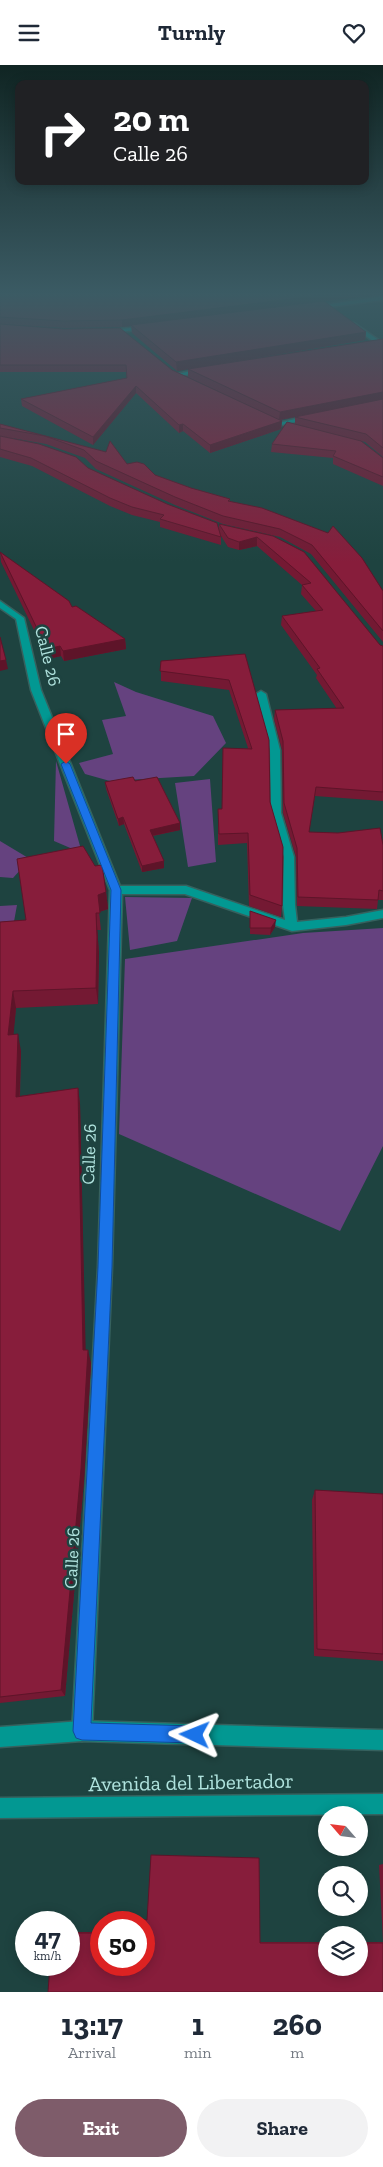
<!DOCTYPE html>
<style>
:root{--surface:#fff;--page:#f2f2f3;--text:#1f2937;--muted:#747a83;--accent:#7e5c6a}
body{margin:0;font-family:"Zilla Slab",serif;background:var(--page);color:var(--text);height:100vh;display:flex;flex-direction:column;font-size:19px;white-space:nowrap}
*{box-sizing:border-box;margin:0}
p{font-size:16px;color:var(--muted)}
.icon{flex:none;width:28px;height:28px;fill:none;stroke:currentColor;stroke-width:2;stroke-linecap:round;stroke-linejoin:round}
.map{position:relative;height:1927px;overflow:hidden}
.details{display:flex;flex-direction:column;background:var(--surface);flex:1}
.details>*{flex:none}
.hud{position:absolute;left:15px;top:15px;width:354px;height:105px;border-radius:10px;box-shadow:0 2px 12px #0003;background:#202124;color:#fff;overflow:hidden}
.needle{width:32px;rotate:298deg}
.fabs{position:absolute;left:318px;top:1741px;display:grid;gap:10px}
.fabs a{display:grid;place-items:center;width:50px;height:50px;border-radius:50%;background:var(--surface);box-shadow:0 2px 12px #0003;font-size:25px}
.speed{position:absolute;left:15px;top:1846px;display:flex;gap:10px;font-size:25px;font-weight:700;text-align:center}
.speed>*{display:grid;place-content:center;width:65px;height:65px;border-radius:50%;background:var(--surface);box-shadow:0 2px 12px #0003;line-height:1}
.speed small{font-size:12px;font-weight:400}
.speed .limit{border:8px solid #d22;background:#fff;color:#111}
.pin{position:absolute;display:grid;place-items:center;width:42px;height:42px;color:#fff;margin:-51px -21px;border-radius:50% 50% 50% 0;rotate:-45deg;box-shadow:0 0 5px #0007}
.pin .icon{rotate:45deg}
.me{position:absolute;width:55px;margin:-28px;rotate:272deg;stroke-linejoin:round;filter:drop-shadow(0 0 4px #0008)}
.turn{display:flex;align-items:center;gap:18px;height:105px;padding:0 15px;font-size:22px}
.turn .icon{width:65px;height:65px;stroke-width:2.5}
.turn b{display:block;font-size:35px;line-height:42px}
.eta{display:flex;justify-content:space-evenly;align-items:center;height:85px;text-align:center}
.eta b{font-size:30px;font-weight:700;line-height:35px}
.action{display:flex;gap:10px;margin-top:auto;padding:10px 15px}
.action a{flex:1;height:58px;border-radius:30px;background:var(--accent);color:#fff;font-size:20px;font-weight:700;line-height:58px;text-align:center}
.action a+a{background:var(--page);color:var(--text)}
header{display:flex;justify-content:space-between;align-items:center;height:65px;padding:0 15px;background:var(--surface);font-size:22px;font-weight:700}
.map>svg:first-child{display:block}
</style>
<header><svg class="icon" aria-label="menu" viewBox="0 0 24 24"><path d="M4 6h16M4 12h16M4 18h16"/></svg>Turnly<svg class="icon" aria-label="heart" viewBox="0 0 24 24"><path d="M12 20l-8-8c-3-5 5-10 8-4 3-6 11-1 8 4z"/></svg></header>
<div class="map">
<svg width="383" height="1927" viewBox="0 0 383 1927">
<rect width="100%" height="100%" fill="#1e4340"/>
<path fill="#65427f" d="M114,617L136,627L213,651L226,678L194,711L110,716L85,709L79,698L113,689L102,655L126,651Z
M56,696L82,788L54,776Z
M210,714L216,797L188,802L175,718Z
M0,776L30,794L13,813L0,812Z
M125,832L192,833L177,876L130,885Z
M17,840L9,884L0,886V841Z
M383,863V1081L340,1166L119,1069L125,894L303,868Z"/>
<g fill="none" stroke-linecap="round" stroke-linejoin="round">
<g stroke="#36615e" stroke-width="3">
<path id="minor" d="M383,231V235L313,244L310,242Z
M350,258H354L383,278V283L350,260Z
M147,261L149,264L107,268L104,266Z
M205,303L207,304V306L175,312L172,310Z
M312,350L314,351V353L277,361L274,359Z
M0,536L24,553L41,625L120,821H186L285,855L283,840L284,792L271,748L270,685L256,629L261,626L266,629L280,685L281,748L294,792L295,840L297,857L346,852L383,845V853L346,860L292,866L185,829H122L112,1202L92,1666L89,1673L82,1676L75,1673L72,1666L98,1202L110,825L31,625L16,554L0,543Z"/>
</g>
<g stroke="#36615e" stroke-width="3">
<path id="secondary" d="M82,1656L383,1665V1685L82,1676L0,1682V1662Z
M383,1729V1749L0,1753V1733Z"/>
</g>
<use href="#minor" fill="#029892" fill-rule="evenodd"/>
<use href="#secondary" fill="#029892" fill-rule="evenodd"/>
</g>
<path fill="#741933" d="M0,227L121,229L133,227H383V229L315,237L366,267L365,275L177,306L132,268L131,261L122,262L65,263L0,259Z
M0,259L172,305L249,341L188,312V304L383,274V392L365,377L361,376L383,393V421L333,399V393L271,387L272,379L295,359V352L280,355L282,356L281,364L210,388L183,366L179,368L136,328L93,380L22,341L21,334L127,313L126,307H0Z
M0,359L106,387L127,399L155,410L191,423L230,434V437L262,443L383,526V577L311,489L280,472L223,459L175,440L96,404L85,393L46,379L12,373L88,403L219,464V459L273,471L380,580L383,581V736L315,731L309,767L383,780V835H378L377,844L297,841L296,792L283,748L282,685L274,654L275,645L337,644L316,613L317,610L281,560L282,551L316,546L301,529L302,520L257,481L239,485L228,482L221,471V480L160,462V457L132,450L110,441L32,401L0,392Z
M0,487L72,542L125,574L126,584L64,596L61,591L48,594L1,497Z
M245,589L270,737L282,841L281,852L249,841L247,778L218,780V744H222L248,683L229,625L161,616V596Z
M105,717L180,758V765L153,771L164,796V803L142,807L124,759L119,761L106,724Z
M106,827L108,844L99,847L101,865H97L99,888L98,939L16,943L13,970L21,986L20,1031L78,1023L80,1039L85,1285L91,1298L84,1415L65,1631L0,1638V857L26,855Z
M250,846L275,862L270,870L250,869Z
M315,1425L383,1429V1596L314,1591L312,1435Z
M383,1799V1927L69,1900V1867H101V1900H144L108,1848H110L260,1877H326V1902H359V1877H383L379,1800Z"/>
<path fill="#5e1429" d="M337,227H383V229L315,237L131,260V261L122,262V255Z
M366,267L365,275L177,306L176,297Z
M136,321V328L93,380V372Z
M383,327V335L279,355L280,347Z
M282,356L281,364L210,388V380Z
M183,359V366L179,368V360Z
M257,472V481L239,485V477Z
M125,574L126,584L64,596L63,586Z
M60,581L61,591L48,594L47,584Z
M6,595L8,604L0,606V596Z
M123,752L124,759L119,761L118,754Z
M180,758V765L151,771L150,765Z
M164,796V803L142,807V801Z
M106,827L108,844L99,847L98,830Z
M96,848L99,888L98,939L96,923Z
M276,855L275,862L270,870L271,863Z
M13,926L16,943L12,986L8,970Z
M18,969L21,986L19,1048L16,1032Z
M78,1023L80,1039L86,1298L83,1285Z
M88,1285L91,1298L84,1415L65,1631L61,1625Z"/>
<path fill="#871d3b" stroke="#5e1429" d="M0,227H114L121,229L133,227H337L314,230L315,231L122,255L64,256L0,252Z
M324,236L366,267L176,297L131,260Z
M0,259L64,264L120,263L172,305L282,356L210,380L183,359L179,360L136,321L93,372L21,334L127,313L126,300H0Z
M383,274V327L280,347L188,304Z
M383,334V383L366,369L295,352Z
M287,357L361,376L383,393V412L333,391L336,386L272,379Z
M0,359L106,387L110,376L127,399L137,397L144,399L155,410L191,423L230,434L228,436L262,443L328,468L333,461L362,493L383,526V566L312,480L280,464L223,451L175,432L96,396L84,385L45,371L0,363Z
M0,371L39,379L76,392L88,403L167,439L217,458L221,472L160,454L164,450L132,442L110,433L31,393L0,384Z
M219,459L273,471L304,487L380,580L383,581V727L316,722L309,767L338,768L380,763L383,780V826L379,825L378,835L298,832L297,783L284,738L283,676L275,645L344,643L317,604L320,603L282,551L323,545L302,520L311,518L257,472L239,477L228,473Z
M0,487L69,536L72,542L76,541L125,574L63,586L60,581L47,584Z
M0,572L6,595L0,596Z
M245,589L269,675L270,737L283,782L282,841L250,830L248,768L219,769L218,744H222L223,683L252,684L229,615L160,606L161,596Z
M133,712L135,716L157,712L180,758L150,765L164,796L142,801L123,752L118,754L105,717Z
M83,781L95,801L102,800L106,827L98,830L100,848H96L97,872L96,923L13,926L8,970L18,969L16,1032L78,1023L83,1285H88L81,1404L61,1625L0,1632V857L26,855L17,794Z
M250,846L276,855L271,863H250Z
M315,1425L383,1429V1589L317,1584Z
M151,1790L259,1793L260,1878H326V1902H359V1878H383V1927H48L50,1900H69V1868H101V1900H144V1858H107L108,1848L147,1855Z"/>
<linearGradient id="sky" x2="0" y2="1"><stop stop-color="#102523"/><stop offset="0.46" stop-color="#3b5b64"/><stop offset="1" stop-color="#3b5b64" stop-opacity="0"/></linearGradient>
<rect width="383" height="497" fill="url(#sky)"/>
<path fill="#1a73e8" stroke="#114b97" d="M66,696L70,699L121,825L112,1202L91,1658L195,1661L201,1663L203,1670L201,1676L195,1678L82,1675L76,1673L73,1666L98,1202L111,825L61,699Z"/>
<g text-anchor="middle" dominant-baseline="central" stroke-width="5" stroke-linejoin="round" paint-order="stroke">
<g font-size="18" fill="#b0e3de" stroke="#1e4340">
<text transform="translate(48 591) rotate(76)">Calle 26</text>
<text transform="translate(89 1089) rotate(-88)">Calle 26</text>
<text transform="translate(72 1493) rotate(-87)">Calle 26</text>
</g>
<g font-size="21" fill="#b0e3de" stroke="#1e4340">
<text transform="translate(191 1717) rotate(-1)">Avenida del Libertador</text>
</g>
</g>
</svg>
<div class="fabs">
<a><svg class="needle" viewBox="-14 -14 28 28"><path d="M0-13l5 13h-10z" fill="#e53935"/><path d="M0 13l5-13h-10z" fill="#747a83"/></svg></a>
<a><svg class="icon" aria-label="search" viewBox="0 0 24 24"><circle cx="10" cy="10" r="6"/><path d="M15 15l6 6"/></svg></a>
<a><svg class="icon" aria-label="layers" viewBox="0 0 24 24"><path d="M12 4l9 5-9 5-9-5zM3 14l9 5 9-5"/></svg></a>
</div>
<div class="speed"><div>47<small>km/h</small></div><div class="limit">50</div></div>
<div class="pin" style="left:66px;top:699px;background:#d93025"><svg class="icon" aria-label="arrive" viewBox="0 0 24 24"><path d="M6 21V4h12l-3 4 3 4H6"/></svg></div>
<svg class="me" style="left:195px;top:1670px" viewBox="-20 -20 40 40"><path d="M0-17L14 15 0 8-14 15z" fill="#1a73e8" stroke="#fff" stroke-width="4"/></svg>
<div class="hud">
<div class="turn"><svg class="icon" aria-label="right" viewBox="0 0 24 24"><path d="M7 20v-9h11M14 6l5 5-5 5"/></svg><div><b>20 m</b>Calle 26</div></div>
</div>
</div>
<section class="details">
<div class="eta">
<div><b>13:17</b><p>Arrival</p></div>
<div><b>1</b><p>min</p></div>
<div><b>260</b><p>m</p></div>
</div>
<div class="action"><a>Exit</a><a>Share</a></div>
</section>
